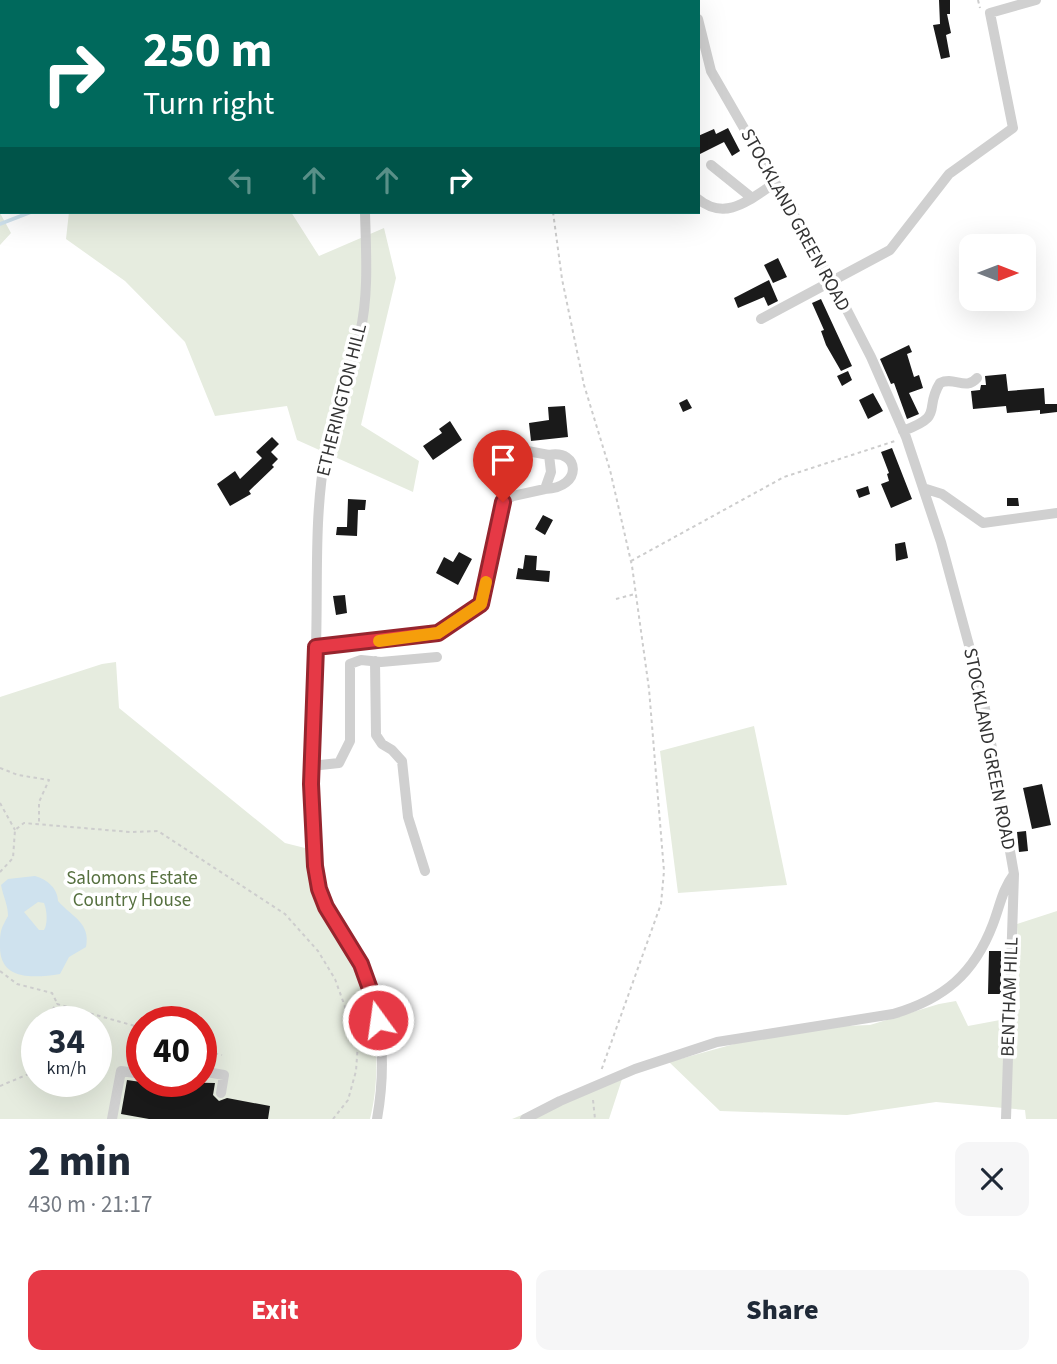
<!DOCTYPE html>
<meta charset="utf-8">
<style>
:root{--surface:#fff;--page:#f6f6f7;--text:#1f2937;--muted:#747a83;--accent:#e63946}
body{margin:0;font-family:"Source Sans 3",sans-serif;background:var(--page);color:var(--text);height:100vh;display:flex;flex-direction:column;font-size:26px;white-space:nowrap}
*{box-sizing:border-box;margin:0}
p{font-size:23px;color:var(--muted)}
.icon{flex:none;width:38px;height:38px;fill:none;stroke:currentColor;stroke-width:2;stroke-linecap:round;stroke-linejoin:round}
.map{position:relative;height:1119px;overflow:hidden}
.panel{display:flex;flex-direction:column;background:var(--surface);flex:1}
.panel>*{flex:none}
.hud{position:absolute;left:0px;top:0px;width:700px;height:214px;box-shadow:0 7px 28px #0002;background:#00695c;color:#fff;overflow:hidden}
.needle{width:46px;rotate:90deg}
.controls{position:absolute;left:959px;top:234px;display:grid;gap:14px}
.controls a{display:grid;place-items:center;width:77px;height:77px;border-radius:14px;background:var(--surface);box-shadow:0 7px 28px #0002;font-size:35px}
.speed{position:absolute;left:21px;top:1006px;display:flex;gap:14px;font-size:35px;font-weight:700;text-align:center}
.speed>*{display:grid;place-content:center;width:91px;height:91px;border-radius:50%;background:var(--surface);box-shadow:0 7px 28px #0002;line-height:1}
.speed small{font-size:18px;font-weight:400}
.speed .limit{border:10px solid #d22;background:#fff;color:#111}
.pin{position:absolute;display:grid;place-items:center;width:60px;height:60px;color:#fff;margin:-72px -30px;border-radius:50% 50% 50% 0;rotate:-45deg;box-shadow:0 0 7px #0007}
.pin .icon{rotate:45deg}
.me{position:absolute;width:77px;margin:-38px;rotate:346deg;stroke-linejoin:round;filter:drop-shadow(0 0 5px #0008)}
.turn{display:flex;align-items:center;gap:24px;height:147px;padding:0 28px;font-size:32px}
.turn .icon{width:91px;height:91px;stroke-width:2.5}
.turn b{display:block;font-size:49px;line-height:60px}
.lanes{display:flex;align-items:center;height:66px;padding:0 28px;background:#0003;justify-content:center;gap:35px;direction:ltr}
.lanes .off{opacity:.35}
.round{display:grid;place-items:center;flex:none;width:74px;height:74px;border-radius:14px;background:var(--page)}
.overview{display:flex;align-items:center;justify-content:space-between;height:119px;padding:0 28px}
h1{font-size:42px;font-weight:800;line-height:52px}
.primary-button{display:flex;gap:14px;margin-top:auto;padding:14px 28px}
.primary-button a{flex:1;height:80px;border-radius:14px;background:var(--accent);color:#fff;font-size:28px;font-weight:800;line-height:80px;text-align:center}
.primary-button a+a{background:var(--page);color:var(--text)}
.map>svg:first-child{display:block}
</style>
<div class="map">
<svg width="1057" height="1119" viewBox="0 0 1057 1119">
<rect width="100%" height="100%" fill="#fff"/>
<path fill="#e6ecdf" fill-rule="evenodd" d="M69,212H291L319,256L384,228L396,278L361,425L419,461L413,492L297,440L287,406L215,416L185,342L125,281L66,239Z
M0,213L11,233L0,245Z
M116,662L119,708L285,843L309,849C311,866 311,885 318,902C329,928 349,950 360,977C378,1016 381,1077 370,1119H0V697L102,664ZM37,1022H96V1082H37ZM142,1022H201V1082H142Z
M754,726L787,885L678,893L660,751Z
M1057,911V1119H1026L1025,1110L936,1102L847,1115L720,1111L669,1062L792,1028L870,1025L939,1004L956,1001L968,1026L1000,1020L1020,1009L1017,924Z
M624,1073L609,1119H512Z"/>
<path fill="#cfe2ee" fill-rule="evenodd" d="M35,876C47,879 58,889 58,901C72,917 91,923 86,947L69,957L60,974C34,978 0,981 0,947C0,930 1,929 8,916C8,905 3,896 1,885L8,879ZM38,902L44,903C47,910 48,924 44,930H39L24,912Z"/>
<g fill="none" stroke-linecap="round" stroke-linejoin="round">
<path stroke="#cfe2ee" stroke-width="3.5" d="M85,0V2
M0,224L31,212"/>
</g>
<path fill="#1a1a1a" d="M939,0H950V14H947L951,33L946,35L950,57L941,59L933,25L940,24Z
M728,128L740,151L732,156L724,142L698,155V136L714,129L716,134Z
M778,258L787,277L773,283L764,265Z
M769,280L778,301L768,306L764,297L738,308L734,298Z
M821,299L852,366L841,371L826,345L821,331L824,330L812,303Z
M909,345L912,352L907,354L914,377L919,375L923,388L909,393L919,414L907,419L894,383L891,384L880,359Z
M848,371L852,380L842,386L837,376Z
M1006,374L1008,391L1044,388L1045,404H1057V412L1040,414V410L1007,413L1006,406L973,409L971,391L980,390L981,385H986L985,376Z
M873,393L883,411L868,419L859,400Z
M687,399L692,408L683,412L679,403Z
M565,406L568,437L531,441L529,423L549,420L548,407Z
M450,421L462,440L433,460L423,446L442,433L439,429Z
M272,437L279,444L271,452L278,459L272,465L274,467L249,491L251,494L230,506L217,484L235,471L240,479L262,458L256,452Z
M892,448L912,499L891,508L881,484L889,481L887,474L889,473L881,452Z
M868,486L870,494L859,498L856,490Z
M1007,498H1018L1019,506H1007Z
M348,499L366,500L365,510H358L357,536L336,535L337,527H347Z
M543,515L553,520L545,535L535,529Z
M905,542L908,558L896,561L895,544Z
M459,552L472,559L458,585L436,573L444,557L453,562Z
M525,555L537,556L536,570L550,571L549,582L516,579L518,568L523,569Z
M345,595L347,613L336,615L333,596Z
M1042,784L1051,825L1032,829L1023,788Z
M1026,831L1028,851L1019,852L1017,832Z
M989,951H1001V994H988Z
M127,1080L162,1085V1082L215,1083L213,1095L219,1101L227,1098L270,1106L268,1119H149L121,1114Z"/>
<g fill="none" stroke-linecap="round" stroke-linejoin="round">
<path stroke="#cdcdcd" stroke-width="2" stroke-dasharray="3.5 3.5" stroke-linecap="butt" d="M505,0L506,2
M978,0L980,8
M553,212L562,279L584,385L610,470L632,566L649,689L664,871L661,904L601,1071
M631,561L784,477L895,441
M616,599L635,594
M0,768L18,775L49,780L39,802V825
M0,803L15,830
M0,872L13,858L15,830L24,823L130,832L158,831L285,914L318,951L335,979L358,1043L356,1071L348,1100L333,1119
M0,971L17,984L52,993L57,1003
M46,1022L50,1012L57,1004L142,1028
M71,1022L73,1009
M201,1050L222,1055
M0,1086L31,1073L37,1065
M593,1100L595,1119"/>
<path stroke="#d0d0d0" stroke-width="10" d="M297,0L299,2
M694,0V2
M698,19L711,71L832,281L871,357L906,437L941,542L983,697L1014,874L1006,1119
M711,165L752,198
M698,199C726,222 750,199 775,183
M365,212C366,252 369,294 360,333C350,374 332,414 325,456C314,518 318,582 316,646C314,720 306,795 316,868C321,906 344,931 360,963C384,1010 386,1068 377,1119
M761,319L890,250L949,174L1013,128L990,13L1036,0
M903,431C946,415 923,410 940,383C954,376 966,391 977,378
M923,488L942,494L983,523L1057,513
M545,489C583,488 580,449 549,455
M316,647L438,633L481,604L503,502L513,496L545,489L551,472L549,455L522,450
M375,661L376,735L382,744L392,750L402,761L408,817L425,871
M311,766L339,763L350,741V664L361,660L381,662L437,657
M201,1071L224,1075L221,1093
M112,1119L121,1071L142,1074
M525,1119L560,1101L635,1069L717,1042L893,1014C944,999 974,974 993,924C1000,906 1002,890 1014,874"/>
</g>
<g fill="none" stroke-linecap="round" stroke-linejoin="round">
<g stroke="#96252e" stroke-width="18">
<path id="route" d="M378,1020L370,989L361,964L326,907L319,889L315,866L311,784L316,647L438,633L481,604L503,502"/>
</g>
<use href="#route" stroke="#e63946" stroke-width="12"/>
<path stroke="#f59e0b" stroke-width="12" d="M379,641L438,633L481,604L486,582"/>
</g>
<g text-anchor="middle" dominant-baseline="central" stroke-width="7" stroke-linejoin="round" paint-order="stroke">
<g font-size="19" fill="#333" stroke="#fff">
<text transform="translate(795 220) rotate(61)">STOCKLAND GREEN ROAD</text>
<text transform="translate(342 400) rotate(-76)">ETHERINGTON HILL</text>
<text transform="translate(989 749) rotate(79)">STOCKLAND GREEN ROAD</text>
<text transform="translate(1010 997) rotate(-88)">BENTHAM HILL</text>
</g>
<g font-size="19" fill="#56703f" stroke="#fff">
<text x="132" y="878">Salomons Estate<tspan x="132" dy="22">Country House</tspan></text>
</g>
</g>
</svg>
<div class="controls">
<a><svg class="needle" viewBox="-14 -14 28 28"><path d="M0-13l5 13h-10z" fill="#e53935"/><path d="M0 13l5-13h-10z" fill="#747a83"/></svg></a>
</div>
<div class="speed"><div>34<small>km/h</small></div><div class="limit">40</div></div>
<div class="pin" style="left:503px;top:502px;background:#d93025"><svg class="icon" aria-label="arrive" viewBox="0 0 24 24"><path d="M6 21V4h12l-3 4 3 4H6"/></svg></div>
<svg class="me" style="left:378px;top:1020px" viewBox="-20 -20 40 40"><circle r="17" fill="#e63946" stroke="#fff" stroke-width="3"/><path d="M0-11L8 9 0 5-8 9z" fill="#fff"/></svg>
<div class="hud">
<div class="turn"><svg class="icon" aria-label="right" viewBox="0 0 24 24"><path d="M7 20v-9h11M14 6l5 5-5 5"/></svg><div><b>250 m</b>Turn right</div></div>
<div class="lanes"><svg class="icon off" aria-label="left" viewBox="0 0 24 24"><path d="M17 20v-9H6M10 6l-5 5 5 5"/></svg><svg class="icon off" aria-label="ahead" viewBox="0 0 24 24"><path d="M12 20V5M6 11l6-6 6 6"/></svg><svg class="icon off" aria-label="ahead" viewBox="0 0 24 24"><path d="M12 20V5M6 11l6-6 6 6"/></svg><svg class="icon" aria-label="right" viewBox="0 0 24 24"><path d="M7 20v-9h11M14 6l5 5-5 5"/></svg></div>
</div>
</div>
<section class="panel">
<div class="overview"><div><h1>2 min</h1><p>430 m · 21:17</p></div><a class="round"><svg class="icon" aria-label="close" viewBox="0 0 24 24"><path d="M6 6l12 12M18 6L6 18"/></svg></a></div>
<div class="primary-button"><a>Exit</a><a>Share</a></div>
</section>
